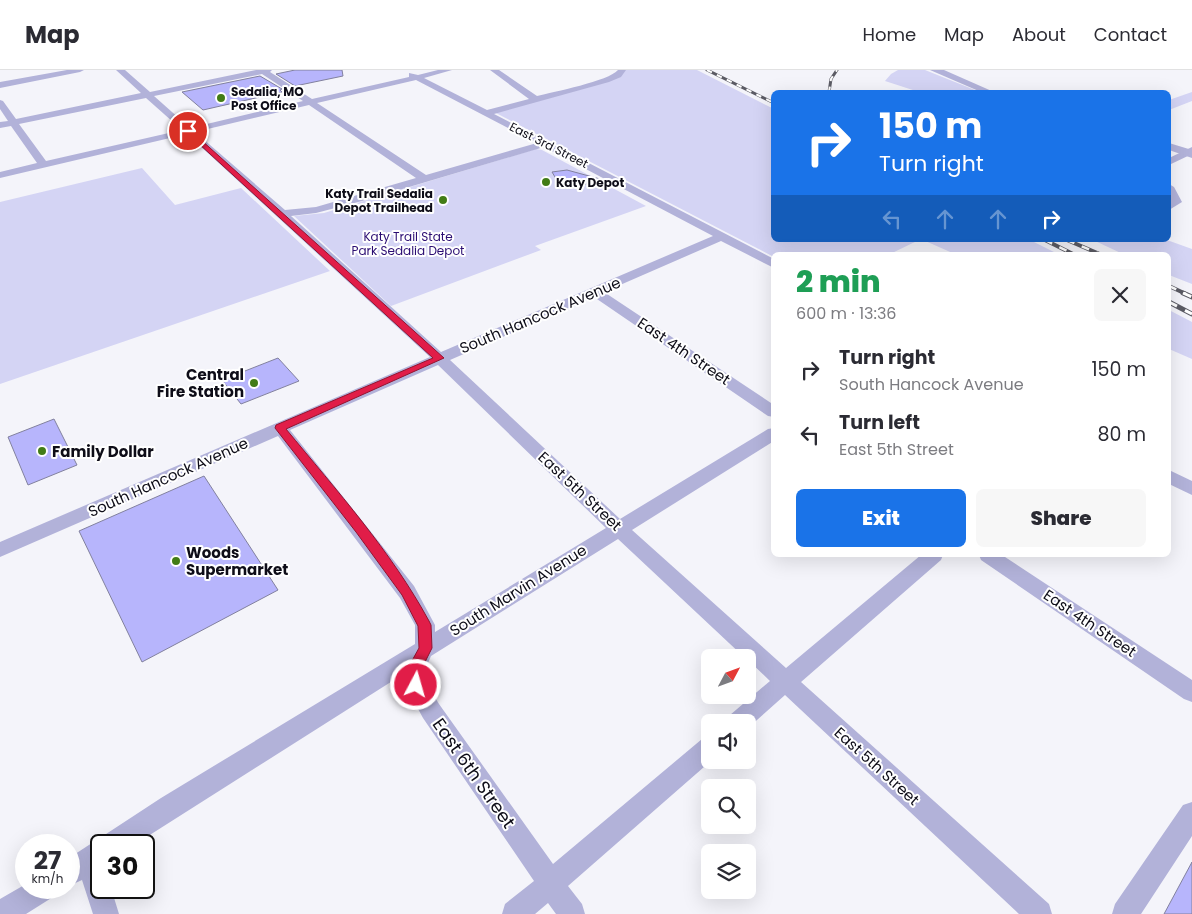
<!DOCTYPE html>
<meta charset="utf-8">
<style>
:root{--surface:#fff;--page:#f7f7f7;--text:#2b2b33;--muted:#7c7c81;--line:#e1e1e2;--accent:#1a73e8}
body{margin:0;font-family:Poppins,sans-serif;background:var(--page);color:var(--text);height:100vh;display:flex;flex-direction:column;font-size:19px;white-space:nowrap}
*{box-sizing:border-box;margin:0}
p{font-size:16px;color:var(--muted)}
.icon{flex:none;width:28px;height:28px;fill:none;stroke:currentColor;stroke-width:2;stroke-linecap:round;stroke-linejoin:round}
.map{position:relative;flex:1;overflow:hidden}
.sheet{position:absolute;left:771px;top:182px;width:400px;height:305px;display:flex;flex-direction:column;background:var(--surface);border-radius:8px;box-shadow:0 5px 20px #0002}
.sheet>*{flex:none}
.top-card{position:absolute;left:771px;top:20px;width:400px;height:152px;border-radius:8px;box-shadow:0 5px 20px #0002;background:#1a73e8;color:#fff;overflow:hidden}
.needle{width:32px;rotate:49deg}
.fabs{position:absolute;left:701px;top:579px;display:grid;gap:10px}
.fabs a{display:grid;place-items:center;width:55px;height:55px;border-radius:8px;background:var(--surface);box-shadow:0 5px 20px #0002;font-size:25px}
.speed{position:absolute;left:15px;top:764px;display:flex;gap:10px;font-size:25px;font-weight:700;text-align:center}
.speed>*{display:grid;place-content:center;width:65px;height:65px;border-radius:50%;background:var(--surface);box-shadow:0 5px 20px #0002;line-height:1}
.speed small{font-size:12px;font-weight:400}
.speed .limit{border:2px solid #111;border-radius:8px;background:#fff;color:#111}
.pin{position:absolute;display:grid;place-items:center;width:42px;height:42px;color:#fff;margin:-21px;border:2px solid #fff;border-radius:50%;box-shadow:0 1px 5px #0007}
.me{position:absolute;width:55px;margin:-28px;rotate:6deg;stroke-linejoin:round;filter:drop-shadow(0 0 4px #0008)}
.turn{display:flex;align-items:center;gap:18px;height:105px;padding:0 25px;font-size:22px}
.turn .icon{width:65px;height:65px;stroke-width:2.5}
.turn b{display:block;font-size:35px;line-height:42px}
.lanes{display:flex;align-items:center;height:48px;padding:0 25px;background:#0003;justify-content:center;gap:25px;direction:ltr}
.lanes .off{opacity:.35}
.round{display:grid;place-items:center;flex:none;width:52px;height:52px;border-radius:8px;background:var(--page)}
.headline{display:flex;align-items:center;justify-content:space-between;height:85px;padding:0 25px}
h1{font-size:30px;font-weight:800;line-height:38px;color:#1e9e55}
.cta{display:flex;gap:10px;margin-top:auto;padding:10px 25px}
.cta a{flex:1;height:58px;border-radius:8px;background:var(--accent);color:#fff;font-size:20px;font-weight:800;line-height:58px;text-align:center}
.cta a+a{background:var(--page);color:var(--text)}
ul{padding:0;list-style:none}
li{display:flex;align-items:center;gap:15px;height:65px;padding:0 25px}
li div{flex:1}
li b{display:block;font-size:19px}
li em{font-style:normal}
header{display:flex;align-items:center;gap:30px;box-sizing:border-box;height:70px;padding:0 25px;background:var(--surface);border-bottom:1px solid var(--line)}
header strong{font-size:24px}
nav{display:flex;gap:28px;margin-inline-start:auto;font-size:18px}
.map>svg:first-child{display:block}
</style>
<header>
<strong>Map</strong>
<nav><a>Home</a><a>Map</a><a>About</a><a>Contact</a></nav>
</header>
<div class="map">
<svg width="1192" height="844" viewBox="0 0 1192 844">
<rect width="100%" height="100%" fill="#f4f4fa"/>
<path fill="#d4d4f4" d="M625,0H697L774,39V170H919L888,185H774V187L494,42L613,7Z
M898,0H925L980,22H919L885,11L891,4Z
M1192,22V31L1169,40V30Z
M536,79L542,80L646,136L535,176L541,180L391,236L294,146L324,143Z
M142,98L175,135L241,118L330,201L0,314V132Z
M923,170H1030L1060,185H957Z
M1093,170H1167L1192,179V214L1169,205V185H1125Z
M1169,240L1192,252V289L1169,279Z"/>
<path fill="#b7b5fc" stroke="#82819e" d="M295,0H342L343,6L295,16L276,4Z
M260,6L282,19L280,20L282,22L203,40L182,22Z
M567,100L600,109L603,112L561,117L552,102Z
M278,288L299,311L241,334L222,310Z
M54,349L77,395L28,415L8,367Z
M204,406L278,520L142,592L79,461Z
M1192,792V844H1164Z"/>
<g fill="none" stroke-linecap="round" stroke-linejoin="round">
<path fill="#b2b2d9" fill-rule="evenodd" d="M67,0H84L80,2L0,18V12Z
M116,0H125L150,22L256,0H272L270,2L312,29L409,7V3L418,5L438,0H452L424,8L487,40L529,29L490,0H499L537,26C553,22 609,11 618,0H626L621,7L609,12L494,44L774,189V198L721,171L604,222L774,335V347L768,346L594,227L450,290L620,449L768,359L774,358V371L632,460L786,598L921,485H943L941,490L801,612L1049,834L1052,844H1019L785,625L748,658V652H727L730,645L770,611L748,590V588H745L618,469L431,586C421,607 428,615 439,634L553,794L702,669L710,666V690H712L568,816L582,834L585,844H556L548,833L535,844H502L505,834L534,811L423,648L405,615V603L134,775H101V818H111L119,844H93L82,810L69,816V788L92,773L102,769L103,766L161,728L415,574V555L400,528L278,366L0,487V472L430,287L187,64L0,108V102L37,93L11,56L0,58V52L8,51L0,39V30L3,31L16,49L141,23ZM262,4L303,31L190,58L154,26ZM416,10L537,73L426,105L317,33ZM146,28L182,60L46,91L19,54ZM309,35L416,108L316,137L285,140L195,62ZM544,77L713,166L441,282L291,146L316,143L362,131ZM438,295L606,458L435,562V555L414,516L290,360Z
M1192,77V84L1169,95V88Z
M1169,114L1174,117L1182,132L1169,140Z
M1169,400L1192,411V425L1169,414Z
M979,485H1002L1192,610V632L1184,629L981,490Z
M1192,732V766L1141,844H1112L1115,834L1183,735Z
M26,814V818H57L53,827L26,844H0V829Z"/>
<path fill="#b2b2d9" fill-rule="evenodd" d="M930,0H944L994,22H981Z
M1169,73L1192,80V88L1169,80Z"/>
<g stroke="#5b5b64" stroke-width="3">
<path id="rail-far2" d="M707,0L774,33
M829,22L831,9L837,0"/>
</g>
<g stroke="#5b5b64" stroke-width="4">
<path id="rail-far1" d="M1045,170L1075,185
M1067,170L1102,185
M1169,216L1186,224"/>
</g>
<g stroke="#5b5b64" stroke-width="5">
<path id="rail" d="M1183,223L1192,227
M1169,232L1192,244"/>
</g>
<use href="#rail-far2" stroke="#fff" stroke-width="2" stroke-dasharray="5.5" stroke-linecap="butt"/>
<use href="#rail-far1" stroke="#fff" stroke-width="2.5" stroke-dasharray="8" stroke-linecap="butt"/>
<use href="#rail" stroke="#fff" stroke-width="3" stroke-dasharray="9" stroke-linecap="butt"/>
</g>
<path fill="#e11d48" stroke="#92132f" d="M186,60H190L444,288L286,359C337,421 391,481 429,551L431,555L432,578L422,598L423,615L421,620L416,621L411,620L408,598L419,578L418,556L402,525L356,462L275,358L276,355L433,288L186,62Z"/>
<g fill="#427c16" stroke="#fff" stroke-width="2">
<circle cx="221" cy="28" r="5"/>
<circle cx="546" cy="112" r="5"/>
<circle cx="443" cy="130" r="5"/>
<circle cx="254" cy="313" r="5"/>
<circle cx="42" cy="381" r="5"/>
<circle cx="176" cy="491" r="5"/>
</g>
<g text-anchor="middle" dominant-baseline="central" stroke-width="4" stroke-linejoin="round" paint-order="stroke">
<g font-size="12" font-weight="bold" fill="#0e0d18" stroke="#fff" text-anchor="start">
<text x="231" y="21">Sedalia, MO<tspan x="231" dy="14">Post Office</tspan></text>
<text x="556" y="112">Katy Depot</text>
<text x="433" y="123" text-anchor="end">Katy Trail Sedalia<tspan x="433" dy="14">Depot Trailhead</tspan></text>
</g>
<g font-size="12" fill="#0e0d18" stroke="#fff">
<text transform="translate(549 75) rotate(27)">East 3rd Street</text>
</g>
<g font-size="12" fill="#2b0d72" stroke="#fff">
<text x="408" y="166">Katy Trail State<tspan x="408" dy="14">Park Sedalia Depot</tspan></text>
</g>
<g font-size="15" fill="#0e0d18" stroke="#fff">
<text transform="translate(540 245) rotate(-23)">South Hancock Avenue</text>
<text transform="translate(684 281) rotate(34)">East 4th Street</text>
<text transform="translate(168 407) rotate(-24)">South Hancock Avenue</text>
<text transform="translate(580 421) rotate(43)">East 5th Street</text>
<text transform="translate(518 520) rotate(-32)">South Marvin Avenue</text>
<text transform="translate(1090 553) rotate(34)">East 4th Street</text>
<text transform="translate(877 696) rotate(42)">East 5th Street</text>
</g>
<g font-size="15" font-weight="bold" fill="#0e0d18" stroke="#fff" text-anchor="start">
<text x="244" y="304" text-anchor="end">Central<tspan x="244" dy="17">Fire Station</tspan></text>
<text x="52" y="381">Family Dollar</text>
<text x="186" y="482">Woods<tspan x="186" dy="17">Supermarket</tspan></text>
</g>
<g font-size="18" fill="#0e0d18" stroke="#fff">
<text transform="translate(474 703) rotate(55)">East 6th Street</text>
</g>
</g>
</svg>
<div class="fabs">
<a><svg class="needle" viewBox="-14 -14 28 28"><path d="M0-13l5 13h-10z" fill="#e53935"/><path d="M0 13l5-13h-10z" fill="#7c7c81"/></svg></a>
<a><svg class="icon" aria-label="sound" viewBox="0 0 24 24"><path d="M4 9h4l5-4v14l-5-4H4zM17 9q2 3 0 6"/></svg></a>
<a><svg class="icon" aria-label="search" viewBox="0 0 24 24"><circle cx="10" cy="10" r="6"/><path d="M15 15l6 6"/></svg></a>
<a><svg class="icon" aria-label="layers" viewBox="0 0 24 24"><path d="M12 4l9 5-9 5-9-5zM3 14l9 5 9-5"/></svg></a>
</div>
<div class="speed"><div>27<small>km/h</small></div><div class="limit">30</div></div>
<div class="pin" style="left:188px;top:61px;background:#d93025"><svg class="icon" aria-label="arrive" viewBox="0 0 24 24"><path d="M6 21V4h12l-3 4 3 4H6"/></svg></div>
<svg class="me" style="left:416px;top:615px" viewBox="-20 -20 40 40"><circle r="17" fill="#e11d48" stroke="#fff" stroke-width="3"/><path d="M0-11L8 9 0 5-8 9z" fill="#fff"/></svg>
<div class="top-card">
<div class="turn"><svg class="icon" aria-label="right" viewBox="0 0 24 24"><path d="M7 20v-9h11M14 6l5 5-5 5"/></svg><div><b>150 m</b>Turn right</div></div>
<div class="lanes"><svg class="icon off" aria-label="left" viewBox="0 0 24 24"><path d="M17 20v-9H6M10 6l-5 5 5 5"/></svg><svg class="icon off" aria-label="ahead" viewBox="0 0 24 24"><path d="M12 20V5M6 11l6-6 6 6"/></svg><svg class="icon off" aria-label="ahead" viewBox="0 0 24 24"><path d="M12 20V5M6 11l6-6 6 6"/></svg><svg class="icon" aria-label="right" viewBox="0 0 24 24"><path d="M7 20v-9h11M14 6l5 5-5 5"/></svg></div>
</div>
<section class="sheet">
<div class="headline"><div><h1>2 min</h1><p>600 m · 13:36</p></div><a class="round"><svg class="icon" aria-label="close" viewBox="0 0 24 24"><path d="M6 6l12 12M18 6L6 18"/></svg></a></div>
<ul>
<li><svg class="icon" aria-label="right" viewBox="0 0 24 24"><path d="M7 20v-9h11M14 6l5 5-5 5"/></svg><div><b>Turn right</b><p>South Hancock Avenue</p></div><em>150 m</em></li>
<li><svg class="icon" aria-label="left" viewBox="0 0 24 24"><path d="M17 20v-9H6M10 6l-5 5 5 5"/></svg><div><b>Turn left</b><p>East 5th Street</p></div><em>80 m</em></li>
</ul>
<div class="cta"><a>Exit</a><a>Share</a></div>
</section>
</div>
